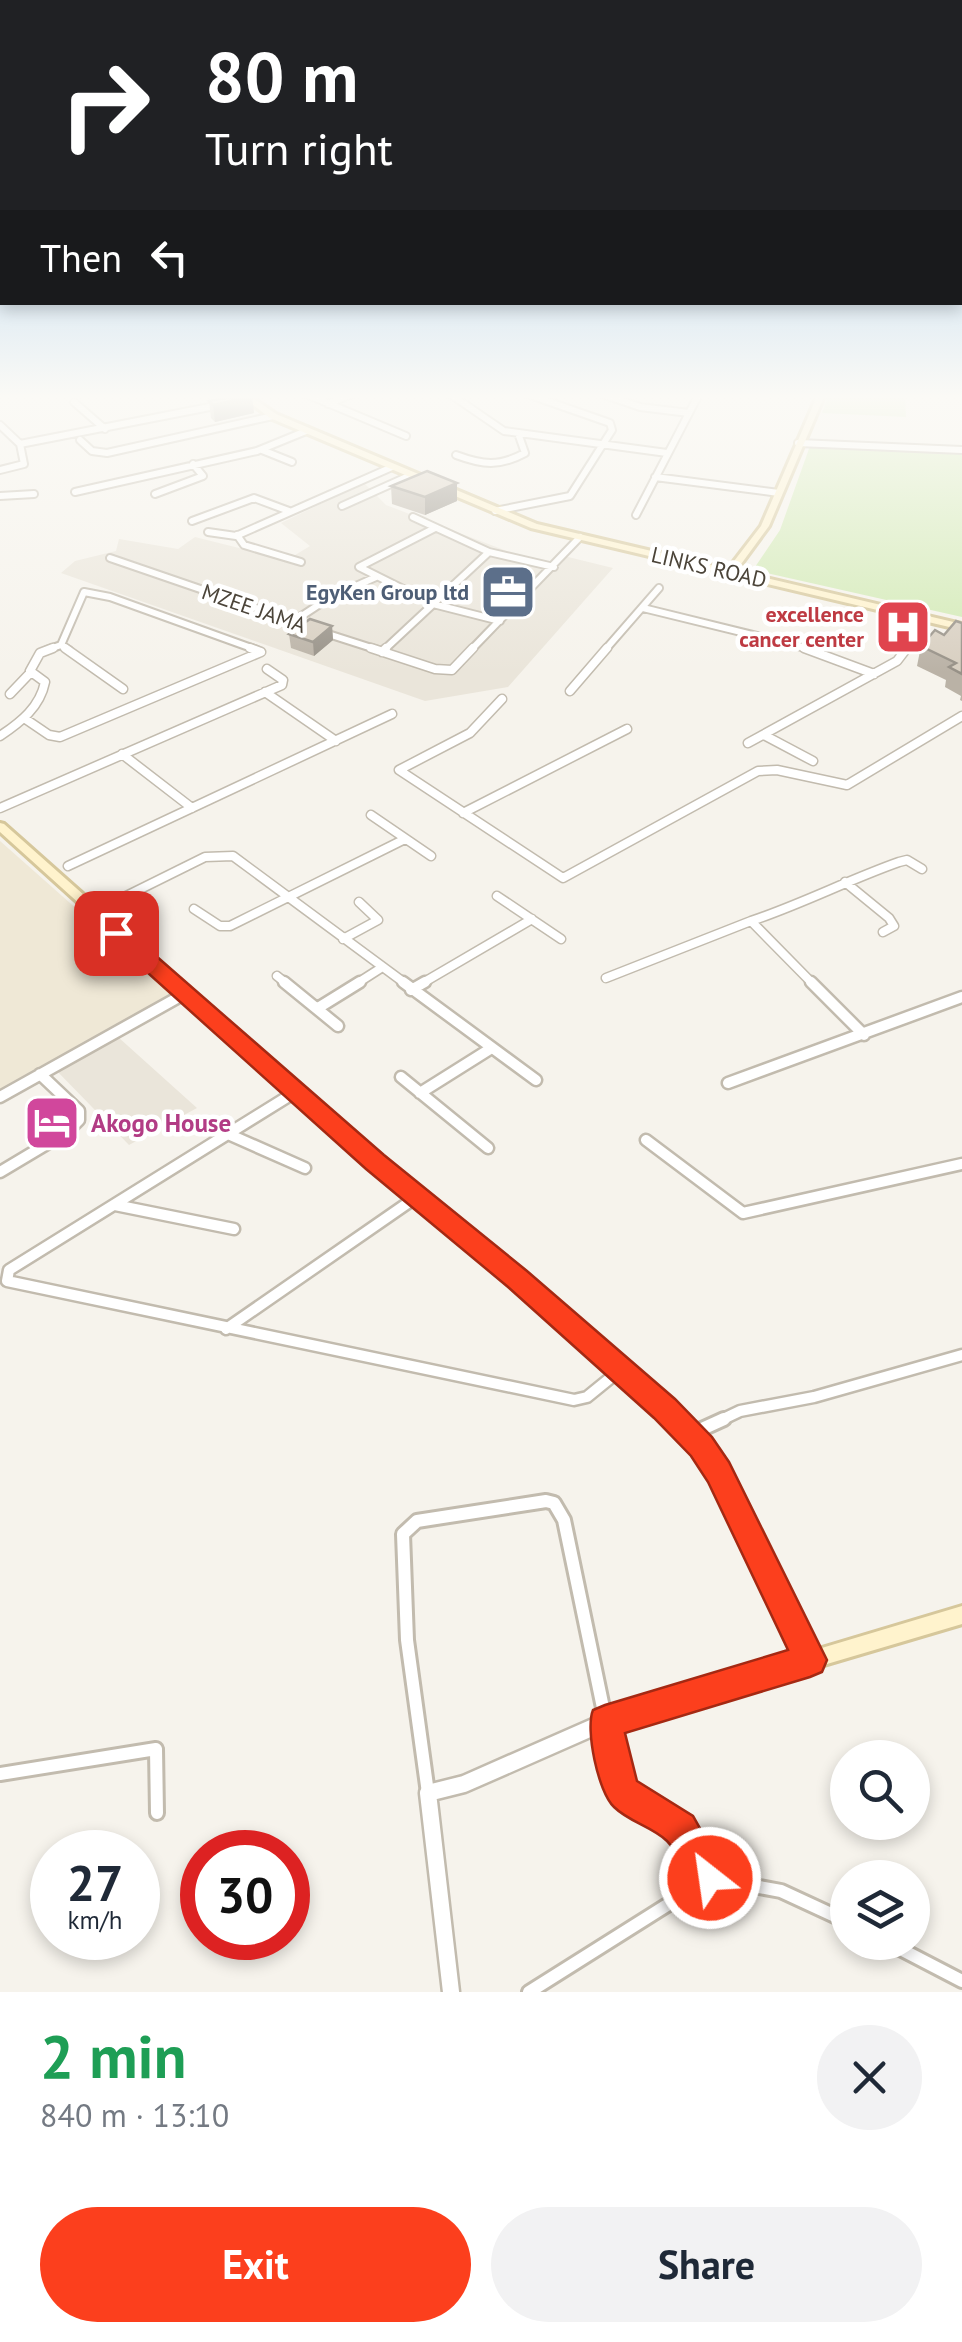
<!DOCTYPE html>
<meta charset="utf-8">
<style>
:root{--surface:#fff;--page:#f2f2f3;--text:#1f2937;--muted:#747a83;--accent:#fc3f1d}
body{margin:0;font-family:"PT Sans",sans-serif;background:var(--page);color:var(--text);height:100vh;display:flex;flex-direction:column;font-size:38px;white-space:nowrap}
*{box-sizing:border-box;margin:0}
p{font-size:32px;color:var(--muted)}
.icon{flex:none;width:55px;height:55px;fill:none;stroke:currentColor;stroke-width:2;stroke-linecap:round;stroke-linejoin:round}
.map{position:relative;height:1992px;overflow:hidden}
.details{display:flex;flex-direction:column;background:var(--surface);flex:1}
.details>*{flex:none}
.top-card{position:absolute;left:0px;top:0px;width:962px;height:305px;box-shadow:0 5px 15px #0003;background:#202124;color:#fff;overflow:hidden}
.tools{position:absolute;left:830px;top:1740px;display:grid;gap:20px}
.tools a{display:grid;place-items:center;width:100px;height:100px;border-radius:50%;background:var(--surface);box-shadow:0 5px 15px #0003;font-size:50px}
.speed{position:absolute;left:30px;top:1830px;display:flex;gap:20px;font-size:50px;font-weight:700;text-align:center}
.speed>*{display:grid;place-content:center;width:130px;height:130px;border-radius:50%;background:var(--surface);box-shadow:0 5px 15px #0003;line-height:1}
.speed small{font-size:25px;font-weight:400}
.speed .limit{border:15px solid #d22;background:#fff;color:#111}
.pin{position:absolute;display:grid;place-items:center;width:85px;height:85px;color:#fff;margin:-42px;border-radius:20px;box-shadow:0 5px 15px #0006}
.me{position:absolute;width:110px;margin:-55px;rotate:330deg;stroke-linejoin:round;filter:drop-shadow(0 0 8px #0008)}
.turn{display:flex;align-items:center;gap:35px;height:210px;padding:0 40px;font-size:45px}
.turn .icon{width:130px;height:130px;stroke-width:2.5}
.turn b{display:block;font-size:70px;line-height:85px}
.then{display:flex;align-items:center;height:95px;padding:0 40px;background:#0003;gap:20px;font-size:38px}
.round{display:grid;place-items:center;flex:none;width:105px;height:105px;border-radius:52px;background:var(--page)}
.head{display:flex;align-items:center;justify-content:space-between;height:170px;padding:0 40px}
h1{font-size:60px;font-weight:800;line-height:75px;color:#1e9e55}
.action{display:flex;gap:20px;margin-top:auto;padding:20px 40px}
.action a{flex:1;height:115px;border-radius:60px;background:var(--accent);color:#fff;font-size:40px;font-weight:800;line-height:115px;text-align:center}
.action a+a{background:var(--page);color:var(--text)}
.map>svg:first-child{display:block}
</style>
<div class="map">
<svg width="962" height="1992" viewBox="0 0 962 1992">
<rect width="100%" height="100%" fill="#f6f3ec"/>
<path fill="#eae5da" d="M364,483L386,505L517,555L552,563L560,555L613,568L508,687L425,701L61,573L75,561L116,551L119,539L178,549L195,537L287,560L310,546L281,523Z
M118,1037L197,1108L129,1145L55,1069Z"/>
<path fill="#efe8d6" d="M0,841L175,996L0,1092Z"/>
<path fill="#d2eab5" d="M829,394H905L906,417L822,413Z
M810,446L962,453V617L753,570L780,530Z"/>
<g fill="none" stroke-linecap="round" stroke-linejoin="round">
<g stroke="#c2bbae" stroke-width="10">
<path id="minor-far3" d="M306,394L406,436
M450,394L504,431L667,453
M602,394L640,407L689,413
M74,402L105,429
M328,404L352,394
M0,425L20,444L24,464L0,470
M80,440L92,451L107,453L273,416
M798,443L962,450
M20,444L220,405
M262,450L292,462
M456,455C483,465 499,467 525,453L518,433
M655,477L779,493
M75,492L257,451L306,431
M155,494L203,476L193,464
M0,496L34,494
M342,506L411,475
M495,511L570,496L612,430L610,423L527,394
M636,515L699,394
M413,517L489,552L554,567
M192,521L254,498L289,511
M435,528L359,567L433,604L500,621
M208,532L236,536L392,467
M237,535L244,545L301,562
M110,558L311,627
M643,608L814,650
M294,621L329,598L376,577
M325,633L378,650
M47,650L61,645
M69,650L61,645L84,592L110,597L257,650
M384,650L489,552
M471,650L580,537
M605,650L659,588
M905,650L929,619"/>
</g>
<g stroke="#c2bbae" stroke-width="11">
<path id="minor-far2" d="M65,648L123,689
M371,648L435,669L452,670L473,648
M804,648L874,674
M382,652L386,648
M570,691L607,648
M265,692L336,741
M10,694L31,672
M502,699L470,733L399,770L563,878L758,771L777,770L847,785L962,716
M24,718L49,735L60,737L261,652L250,648
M764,735L813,761
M0,736C21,722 40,707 45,682L30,671L40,653L53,648
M748,743L897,661L907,648
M122,754L192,808
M0,808L282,685L283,680L267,669
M463,813L627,729
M371,815L431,856
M68,866L392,714
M845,882L889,918L894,926L883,932
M497,896L561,939
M194,909L220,926H230L405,839
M94,912L205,857L233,856L406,984
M751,921C802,904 848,880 899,862L907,860L922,869
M343,939L378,920L359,902
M277,976L287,984
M606,978L751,921L813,984
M356,984L381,968
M421,984L532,919"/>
</g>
<g stroke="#c2bbae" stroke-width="15">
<path id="minor-far1" d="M284,982L338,1026
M403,982L536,1080
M811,982L864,1035
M411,990L425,982
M318,1008L360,982
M401,1077L488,1148
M728,1083L962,997
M297,1091L9,1270L7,1281L574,1400L587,1397L619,1371
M420,1093L490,1049
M0,1097L186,993
M228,1134L305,1168
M646,1140L743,1213L962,1164
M0,1172L67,1132L79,1120V1111L40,1074
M115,1205L234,1229
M226,1329L418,1196
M719,1421L740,1411L814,1397L962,1355"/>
</g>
<g stroke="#c2bbae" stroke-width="18">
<path id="minor" d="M691,1434L724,1419
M0,1774L156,1749L157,1813
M428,1793L407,1640L403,1534L417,1521L546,1501L554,1503L564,1520L618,1780L632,1800L681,1829L710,1878L781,1891L848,1922
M887,1942L962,1981
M529,1992L710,1878"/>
</g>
<g stroke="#c2bbae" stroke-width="21">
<path id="tertiary" d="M451,1992L428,1793L464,1784L605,1722L810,1660"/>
</g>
<g stroke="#d6c79b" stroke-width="6">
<path id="secondary" d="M239,394H247L276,414L537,524L728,569L761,526L818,394H825L769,526L736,571L962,624V630L531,528L270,418Z
M0,823L4,824L380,1158L523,1275L697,1429L725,1467L815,1650L962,1606V1624L810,1669L804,1666L713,1477L685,1439L513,1283L370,1166L0,832Z"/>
</g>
<use href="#minor-far3" stroke="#fff" stroke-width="6"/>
<use href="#minor-far2" stroke="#fff" stroke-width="8"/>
<use href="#minor-far1" stroke="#fff" stroke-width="10"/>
<use href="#minor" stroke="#fff" stroke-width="12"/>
<use href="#tertiary" stroke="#fff" stroke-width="16"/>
<use href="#secondary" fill="#fff3cd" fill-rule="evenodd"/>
</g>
<path fill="#bab2a6" d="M252,396L254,413L215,422L211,418L209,401Z
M391,486L457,501L425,515L392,504Z
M520,576V590L512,598L490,592V578Z
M962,623V701L960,700L961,696L945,687L946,680L917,666L921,646L944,635Z
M332,626L333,640L314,656L291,648L289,634Z"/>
<path fill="#979187" d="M252,396L254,413L215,422L213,405Z
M457,483V501L425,515V497Z
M520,576V590L512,598L513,584Z
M332,626L333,640L314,656L313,642Z"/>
<path fill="#d8cfc1" stroke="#979187" stroke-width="2.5" d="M242,395L252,396L213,405L209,401Z
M427,471L457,483L425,497L391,486Z
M499,571L520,576L513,584L490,578Z
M310,619L332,626L313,642L289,634Z
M956,621L962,623V674L949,667L956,663L921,646L935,630L944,635Z"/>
<linearGradient id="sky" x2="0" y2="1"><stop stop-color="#8fc1ec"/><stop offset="0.59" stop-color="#fbfaf6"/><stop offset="1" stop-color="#fbfaf6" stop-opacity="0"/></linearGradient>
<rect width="962" height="673" fill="url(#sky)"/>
<path fill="#fc3f1d" stroke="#a42913" stroke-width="2.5" d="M116,926L124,928L384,1155L527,1271L675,1399L712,1437L729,1462L827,1660L822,1672L810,1677L625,1733L637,1781L693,1816L728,1878L723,1891L710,1896C685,1886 685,1859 667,1841C653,1827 629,1822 614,1807C598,1792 585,1729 593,1710L605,1705L788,1650L708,1482L691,1456L654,1418L508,1287L366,1169L109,938L106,933L109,928Z"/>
<defs>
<g id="office-square" transform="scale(2.875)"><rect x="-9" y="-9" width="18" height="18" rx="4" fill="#5c6f8a" stroke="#fff"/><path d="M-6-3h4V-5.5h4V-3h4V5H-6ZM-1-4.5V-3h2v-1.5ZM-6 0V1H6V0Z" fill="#fff"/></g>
<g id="hospital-square" transform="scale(2.875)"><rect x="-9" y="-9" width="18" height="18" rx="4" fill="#e0444e" stroke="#fff"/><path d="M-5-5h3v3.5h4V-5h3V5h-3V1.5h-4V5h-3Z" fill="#fff"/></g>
<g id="hotel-square" transform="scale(2.875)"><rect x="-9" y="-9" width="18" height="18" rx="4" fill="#d1479c" stroke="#fff"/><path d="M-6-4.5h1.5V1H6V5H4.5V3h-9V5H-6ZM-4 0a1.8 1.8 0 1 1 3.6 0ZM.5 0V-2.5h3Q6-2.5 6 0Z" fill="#fff"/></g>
</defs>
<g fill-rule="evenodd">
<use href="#office-square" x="508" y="592"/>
<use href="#hospital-square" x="903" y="627"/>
<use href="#hotel-square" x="52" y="1123"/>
</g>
<g text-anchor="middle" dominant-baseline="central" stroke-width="9" stroke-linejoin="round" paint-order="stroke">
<g font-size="22" fill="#4b4439" stroke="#fff">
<text transform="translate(709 567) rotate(13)">LINKS ROAD</text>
<text transform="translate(254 608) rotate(19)">MZEE JAMA</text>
</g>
<g font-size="22" font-weight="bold" fill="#4e5e75" stroke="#fff" text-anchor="end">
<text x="469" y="592">EgyKen Group ltd</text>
</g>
<g font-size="22" font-weight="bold" fill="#be3a42" stroke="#fff" text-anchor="end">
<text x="864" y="614">excellence<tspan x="864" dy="25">cancer center</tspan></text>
</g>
<g font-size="25" font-weight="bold" fill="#b23c85" stroke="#fff" text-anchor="start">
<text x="91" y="1123">Akogo House</text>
</g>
</g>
</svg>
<div class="tools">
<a><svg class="icon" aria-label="search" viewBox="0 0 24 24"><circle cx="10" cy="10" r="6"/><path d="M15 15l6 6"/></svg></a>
<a><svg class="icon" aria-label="layers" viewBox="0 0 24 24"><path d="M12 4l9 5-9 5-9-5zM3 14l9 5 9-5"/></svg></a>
</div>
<div class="speed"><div>27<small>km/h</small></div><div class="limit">30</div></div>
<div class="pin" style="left:116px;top:933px;background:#d93025"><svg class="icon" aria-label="arrive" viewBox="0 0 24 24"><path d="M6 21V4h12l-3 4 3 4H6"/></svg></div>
<svg class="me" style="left:710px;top:1878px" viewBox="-20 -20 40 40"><circle r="17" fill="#fc3f1d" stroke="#fff" stroke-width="3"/><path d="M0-11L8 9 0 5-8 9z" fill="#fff"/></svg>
<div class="top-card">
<div class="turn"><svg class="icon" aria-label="right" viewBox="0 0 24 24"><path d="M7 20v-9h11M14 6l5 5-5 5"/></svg><div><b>80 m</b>Turn right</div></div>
<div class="then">Then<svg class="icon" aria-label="left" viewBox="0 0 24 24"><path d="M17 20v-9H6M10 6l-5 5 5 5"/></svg></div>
</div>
</div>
<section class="details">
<div class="head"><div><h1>2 min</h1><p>840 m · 13:10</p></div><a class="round"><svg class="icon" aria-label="close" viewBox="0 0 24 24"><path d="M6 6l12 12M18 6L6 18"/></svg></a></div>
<div class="action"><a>Exit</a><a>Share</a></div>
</section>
